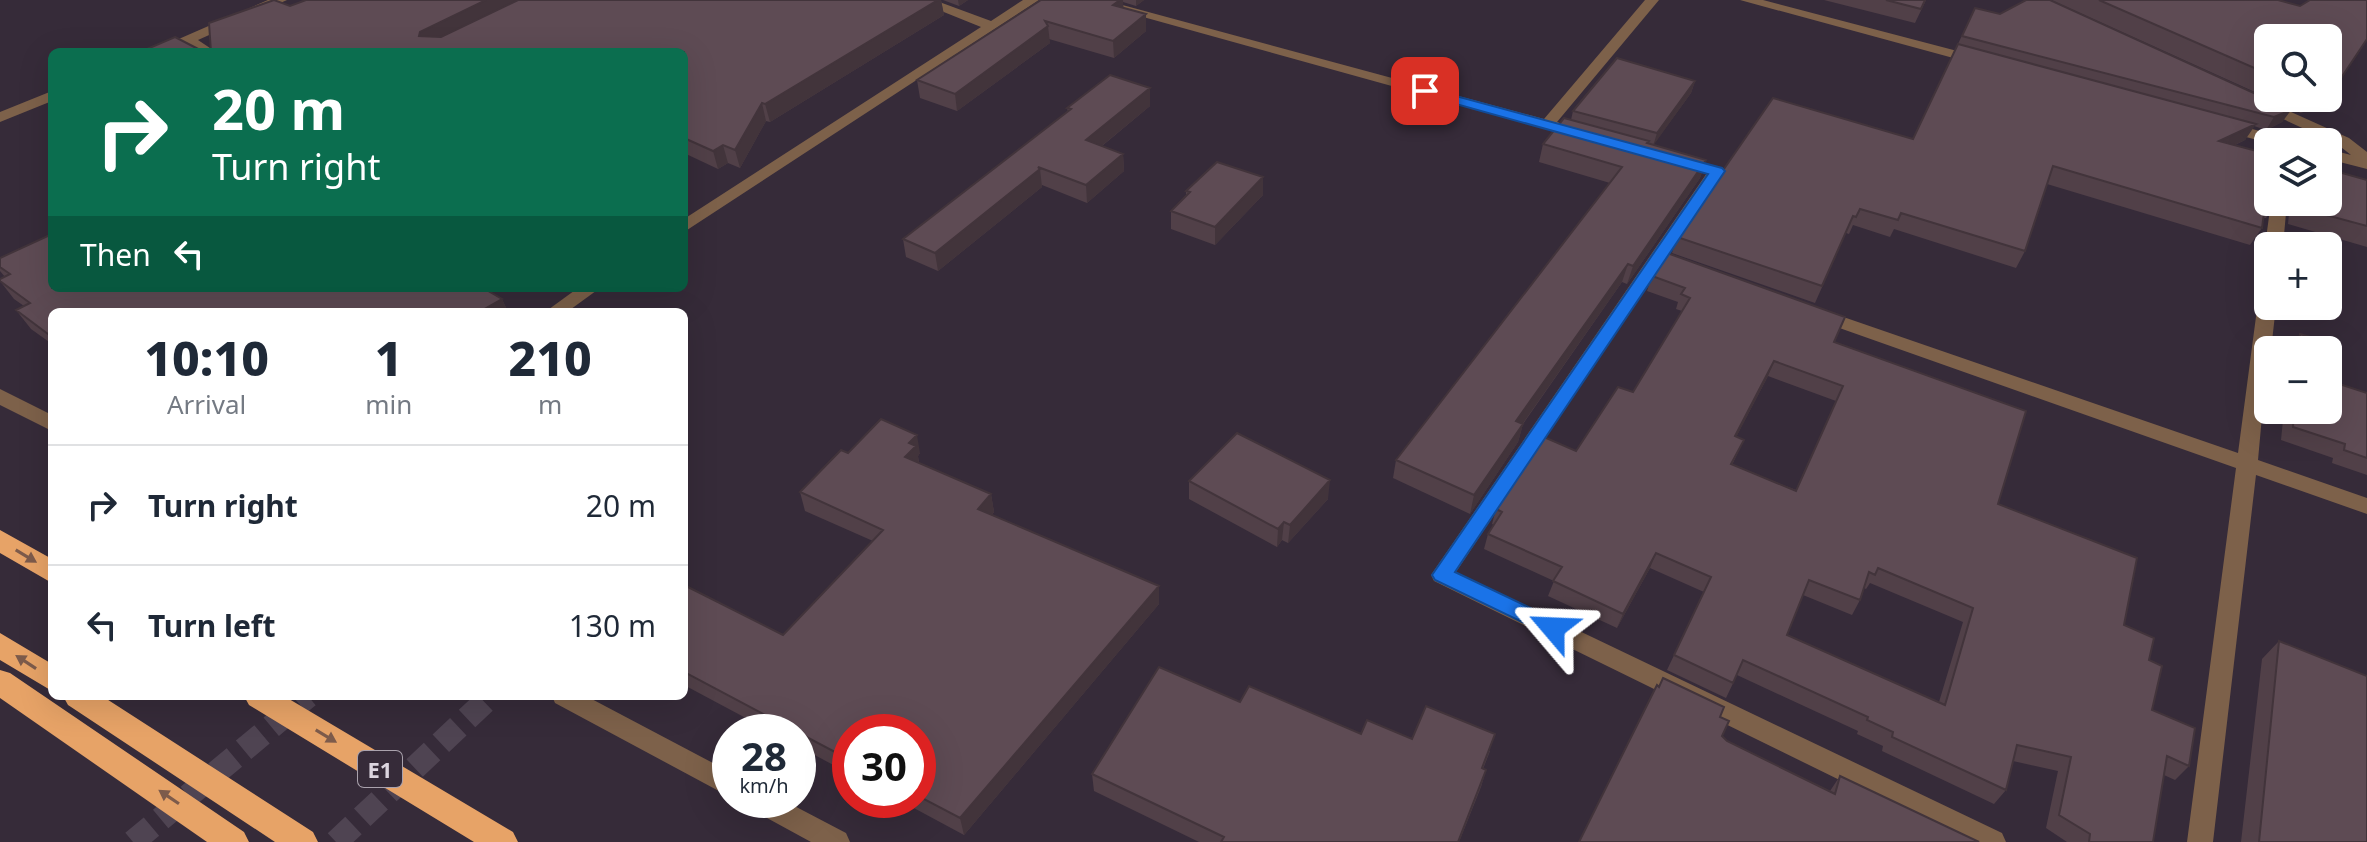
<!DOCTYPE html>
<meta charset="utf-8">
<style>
:root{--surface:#fff;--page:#f6f6f7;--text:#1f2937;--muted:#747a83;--line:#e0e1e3}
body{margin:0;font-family:"Noto Sans",sans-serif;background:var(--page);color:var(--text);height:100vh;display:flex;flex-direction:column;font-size:30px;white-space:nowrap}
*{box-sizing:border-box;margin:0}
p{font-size:26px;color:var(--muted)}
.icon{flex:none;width:44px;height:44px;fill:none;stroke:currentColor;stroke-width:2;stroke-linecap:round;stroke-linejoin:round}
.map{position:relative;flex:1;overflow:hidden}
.panel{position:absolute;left:48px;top:308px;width:640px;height:392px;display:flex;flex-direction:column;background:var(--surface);border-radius:12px;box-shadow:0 8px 32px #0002}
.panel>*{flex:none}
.hud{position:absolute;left:48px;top:48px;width:640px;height:244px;border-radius:12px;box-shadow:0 8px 32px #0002;background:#0b6e4f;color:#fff;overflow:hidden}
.tools{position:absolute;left:2254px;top:24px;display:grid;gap:16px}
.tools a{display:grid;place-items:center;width:88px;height:88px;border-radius:12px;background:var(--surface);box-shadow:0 8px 32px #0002;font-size:40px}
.speed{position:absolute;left:712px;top:714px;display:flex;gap:16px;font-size:40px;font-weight:700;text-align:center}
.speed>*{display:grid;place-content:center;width:104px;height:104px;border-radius:50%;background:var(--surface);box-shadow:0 8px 32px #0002;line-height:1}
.speed small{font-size:20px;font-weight:400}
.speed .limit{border:12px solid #d22;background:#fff;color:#111}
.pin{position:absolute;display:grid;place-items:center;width:68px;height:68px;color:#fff;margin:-34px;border-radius:16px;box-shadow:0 4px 12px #0006}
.me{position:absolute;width:88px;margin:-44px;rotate:296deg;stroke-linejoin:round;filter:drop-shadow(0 0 6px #0008)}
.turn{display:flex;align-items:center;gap:28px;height:168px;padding:0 32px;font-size:36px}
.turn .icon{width:104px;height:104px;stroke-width:2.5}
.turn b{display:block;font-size:56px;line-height:68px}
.then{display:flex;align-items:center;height:76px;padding:0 32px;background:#0003;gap:16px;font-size:30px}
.eta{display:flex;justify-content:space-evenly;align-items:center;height:136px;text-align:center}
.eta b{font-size:48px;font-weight:800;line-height:56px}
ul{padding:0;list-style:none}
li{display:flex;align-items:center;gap:24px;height:120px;padding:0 32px;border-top:2px solid var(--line)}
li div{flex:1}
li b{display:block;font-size:30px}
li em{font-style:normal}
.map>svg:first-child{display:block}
</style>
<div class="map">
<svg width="2367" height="842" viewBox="0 0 2367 842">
<rect width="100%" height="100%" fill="#362b39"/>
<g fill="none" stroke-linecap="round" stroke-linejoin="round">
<path stroke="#4f4452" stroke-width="24" stroke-dasharray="24 12" stroke-linecap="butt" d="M133,842L308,696
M336,842L491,696"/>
<path fill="#7d614a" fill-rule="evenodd" d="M268,0H287L198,40L216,52H199L186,45L168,52H149Z
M914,0H934L991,21L1023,0H1039L684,232V219L981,27Z
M1082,0H1104L1544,119L1645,0H1659L1557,122L1589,131L1591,134L1583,139Z
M1740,0H1763L1984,58L1986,61L1979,65Z
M52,91V101L0,122V112Z
M2262,99L2349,138L2367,152V169L2328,159V149L2351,155L2337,144L2257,107L2254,104Z
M2222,121L2290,139L2292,142L2268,143L2217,129L2214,126Z
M1679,156L1723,168L1725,171L1667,255L1693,264L1696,268L1687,274L1661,264L1456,572L2002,833L2006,842H1966L1434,581L1431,575L1707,173L1673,164L1671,161Z
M2271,202H2287L2283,246H2268V250L2265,246Z
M578,288H600L567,312H545Z
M2268,288V306H2276L2271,350H2268L2258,460L2367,498V514L2256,475L2213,842H2187L2236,468L1814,319L1811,315L1814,311H1826L2238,453L2259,294Z
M0,389L52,415V431L0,405Z
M552,696H586L730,772V797L555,703Z
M745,800H783L846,833L850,842H811L749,808Z"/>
<path fill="#e7a367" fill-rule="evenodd" d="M0,530L52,559V583L0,553Z
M0,633L52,664V691L0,660Z
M0,670L10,673L244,832L249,842H207L0,698Z
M63,696H102L313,832L318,842H275L68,705Z
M244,696H284L513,832L518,842H474L249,705Z"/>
</g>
<path fill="#514048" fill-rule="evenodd" d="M306,0H941L944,15L770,122L766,121L740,168L728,163L718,169L684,153V52L290,6Z
M943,0H968L959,6Z
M1041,0H1144L1136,6L1123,2V8L1146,31L1114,58L1049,39L1050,43L957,111L920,98L917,80Z
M1824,0H1926L1915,23Z
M2051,0H2278L2367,39L2328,97V38H2268V98H2327L2318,111L2311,108L2301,113Z
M1975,8L2291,110L2282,122L2266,130L2254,126L2245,140L2235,145L2268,154V202H2277L2266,218H2263L2262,228L2250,245L2047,184L2025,251L2016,268L1894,229L1890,237L1853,225L1849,234L1846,233L1815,303L1672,253L1677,237L1913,139Z
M1695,81L1691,93L1653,145L1706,160L1700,178L1627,284L1622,282L1523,424L1518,442L1470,514L1393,478L1396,460L1610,183L1539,162L1543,144L1571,120L1573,111Z
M1150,106L1102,146L1123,154L1124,171L1087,203L1042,185V187L938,271L906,257L903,239L1068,112L1067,108Z
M1263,177V195L1215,245L1171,229V211L1186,195V191Z
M2367,180V247L2288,224L2290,202H2328Z
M0,258L502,299L508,312H52V344L31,329L16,310L24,306L14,299L0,281L5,277L0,271Z
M1652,276L1834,342L1998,504L2124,625L2149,660L2152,710L2189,766L2175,780L2164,775L2153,842H2067L2046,828L2058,771L2013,761L2006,790L1994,804L1882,751L1883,746L1857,734L1858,731L1737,675L1726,698L1667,670L1704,592L1650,568L1617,628L1548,596L1554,581L1484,549L1488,534L1494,525L1492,524L1496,509L1576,451L1633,392L1682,311L1676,309L1678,302L1647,291ZM1768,376L1836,401L1796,490L1732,465L1744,440L1736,437ZM1870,583L1963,622L1939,702L1787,635L1803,595L1852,615L1860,600L1864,588L1866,589Z
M2300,334L2330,343V381L2367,393V475L2332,463L2333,458L2281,440L2284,410H2328V350H2290V347Z
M848,453H920L918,456L919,463L991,494L994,512L992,515L1159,586V604L964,835L899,800H918V732H850V774L798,746V732H772L684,685V585L783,635L873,541L805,511L800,492Z
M1189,481L1328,499L1288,543L1282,540L1277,547L1189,499Z
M2279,641L2367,842H2241L2262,659Z
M1240,702L1361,734L1412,739L1490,751L1483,769L1486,770L1481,787L1459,842H1199L1094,791L1092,774Z
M1720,717L1722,736L1727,741L1830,791L1840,776L1979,842H1579Z"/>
<path fill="#42343b" d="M486,0H528L428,49L419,36L420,32Z
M938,0H941L944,15L770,122L765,104Z
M958,0H968L959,6Z
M1120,0H1123L1124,15L1113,5Z
M1136,0H1144L1136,6Z
M1146,14V31L1114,58L1113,41Z
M1048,26L1050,43L957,111L955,94Z
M1695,81L1691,93L1653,146L1657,133Z
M1150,88V106L1087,158L1086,140Z
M2311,98H2318L2311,108L2301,113Z
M762,103L766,121L740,168L735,150Z
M2291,110L2282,122L2266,130L2274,117Z
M2256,124L2245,140L2209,157L2219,141Z
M723,145L728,163L718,169L713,151Z
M1123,154L1124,171L1087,203L1086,185Z
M1706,160L1700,178L1627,284L1633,266Z
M1040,169L1042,187L938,271L935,253Z
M1263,177V195L1215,245V227Z
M1628,264L1622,282L1512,439L1516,421Z
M502,299L508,312H479Z
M1774,361L1768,376L1729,451L1735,436Z
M1523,424L1518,442L1470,514L1474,495Z
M917,435L920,453L918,456L919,464L905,457L909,443Z
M1330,480L1328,499L1288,543L1290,525Z
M991,494L994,512L981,527L978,509Z
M1284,522L1282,540L1277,547L1278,529Z
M1656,553L1650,568L1617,628L1623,614Z
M1159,586V604L964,835L960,818Z"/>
<path fill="#5e4b54" stroke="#42343b" stroke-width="2" fill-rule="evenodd" d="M274,0L290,6L306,0H486L420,32L419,36L441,37L518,0H938L765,104L762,103L735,150L723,145L713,151L684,138V52H211L209,23Z
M1041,0H1120L1113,5L1146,14L1113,41L1045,21L1048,26L955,94L917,80Z
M1886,0H1925L1921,9Z
M2026,0H2050L2291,110L2274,117L1962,36L1975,8L2000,14Z
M2099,0H2278L2300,6L2310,0H2367V39L2331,93L2328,92V38H2268V74Z
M175,37L204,52H140Z
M1958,44L2256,124L2219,141L2268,154V199L2266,198L2262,228L2053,166L2025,251L1901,213L1898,220L1860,209L1856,217L1853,216L1822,286L1677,237L1773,98L1913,139Z
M1617,58L1695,81L1657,133L1573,111Z
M1110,75L1150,88L1086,140L1123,154L1086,185L1038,167L1040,169L935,253L903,239L1071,109L1067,108Z
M1564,118L1649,141L1647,143L1706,160L1633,266L1628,264L1516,421L1523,424L1474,495L1396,460L1622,167L1543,144Z
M1217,162L1263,177L1215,227L1171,211L1190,192L1186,191Z
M2328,169L2367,180V226L2300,208L2301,202H2328Z
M52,234V288H483L502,299L479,312H52V337L16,310L30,303L0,281V279L10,274L0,267V258Z
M1667,253L1845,317L1834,342L2026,411L1998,504L2137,558L2124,625L2154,638L2149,660L2162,666L2152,710L2195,728L2189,766L2167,756L2153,842H2089L2090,834L2059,815L2071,757L2017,745L2006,790L1892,737L1893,732L1867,720L1868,717L1743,660L1733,683L1674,655L1711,577L1656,553L1623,614L1553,581L1562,567L1488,534L1502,512L1496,509L1544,437L1576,451L1618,387L1633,392L1690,298L1681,294L1685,288L1652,276ZM1774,361L1843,386L1796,491L1731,464L1744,440L1735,436ZM1878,568L1973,608L1945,705L1787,635L1809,580L1860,600L1869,572L1875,575Z
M2300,334L2330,343V381L2367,393V458L2344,450L2345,444L2293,427L2294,410H2328V350H2299Z
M881,419L917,435L909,443L916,446L905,457L991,494L978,509L1159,586L960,818L918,796V732H850V760L684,672V585L783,635L883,530L800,492L841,450L848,453Z
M1237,433L1330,480L1290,525L1284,522L1278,529L1189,481Z
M2279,641L2367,676V842H2259Z
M1159,667L1240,702L1249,686L1361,734L1367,720L1412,739L1426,706L1495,734L1482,768L1486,770L1458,842H1221L1224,837L1092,774Z
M1663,678L1724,707L1720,717L1729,721L1722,736L1727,741L1835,794L1840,776L1979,842H1579L1657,685L1659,687Z"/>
<defs><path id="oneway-solid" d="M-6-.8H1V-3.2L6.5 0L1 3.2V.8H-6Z" transform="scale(2)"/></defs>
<g fill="#7d5b4b">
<use href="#oneway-solid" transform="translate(26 556) rotate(31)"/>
<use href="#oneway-solid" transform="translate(26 662) rotate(-147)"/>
<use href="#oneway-solid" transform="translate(326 736) rotate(31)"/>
<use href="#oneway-solid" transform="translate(169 797) rotate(-146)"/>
</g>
<path fill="#1a73e8" stroke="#114b97" stroke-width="2" d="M1420,89H1430L1722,168L1725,171L1455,572L1560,622L1563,628L1560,634L1553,637L1435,580L1432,575L1708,174L1420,94Z"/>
<g text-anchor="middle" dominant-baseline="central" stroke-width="8" stroke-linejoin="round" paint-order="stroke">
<rect fill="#362b39" stroke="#aaa2ad" stroke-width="2" x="358" y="751" width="44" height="36" rx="6"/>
<g font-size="22" font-weight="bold" fill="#dcd5df">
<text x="380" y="769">E1</text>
</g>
</g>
</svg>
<div class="tools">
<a><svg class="icon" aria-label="search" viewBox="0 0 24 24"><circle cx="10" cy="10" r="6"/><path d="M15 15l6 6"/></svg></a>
<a><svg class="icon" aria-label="layers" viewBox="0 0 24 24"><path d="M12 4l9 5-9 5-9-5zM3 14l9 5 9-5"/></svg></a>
<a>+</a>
<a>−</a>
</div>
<div class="speed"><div>28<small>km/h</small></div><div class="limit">30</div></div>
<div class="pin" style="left:1425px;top:91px;background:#d93025"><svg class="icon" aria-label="arrive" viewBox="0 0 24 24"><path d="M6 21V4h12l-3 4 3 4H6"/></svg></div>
<svg class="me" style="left:1553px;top:628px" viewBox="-20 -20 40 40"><path d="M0-17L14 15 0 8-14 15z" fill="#1a73e8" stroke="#fff" stroke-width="4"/></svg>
<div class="hud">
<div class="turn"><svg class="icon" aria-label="right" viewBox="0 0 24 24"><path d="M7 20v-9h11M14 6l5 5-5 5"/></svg><div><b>20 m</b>Turn right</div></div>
<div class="then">Then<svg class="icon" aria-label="left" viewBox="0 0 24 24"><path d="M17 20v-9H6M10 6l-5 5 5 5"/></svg></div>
</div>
<section class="panel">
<div class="eta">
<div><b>10:10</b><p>Arrival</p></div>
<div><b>1</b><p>min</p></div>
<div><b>210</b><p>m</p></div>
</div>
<ul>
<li><svg class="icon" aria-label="right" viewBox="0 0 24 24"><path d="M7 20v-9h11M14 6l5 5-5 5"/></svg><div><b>Turn right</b></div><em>20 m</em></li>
<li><svg class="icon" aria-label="left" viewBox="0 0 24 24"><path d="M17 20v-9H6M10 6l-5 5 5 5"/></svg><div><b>Turn left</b></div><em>130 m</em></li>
</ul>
</section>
</div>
